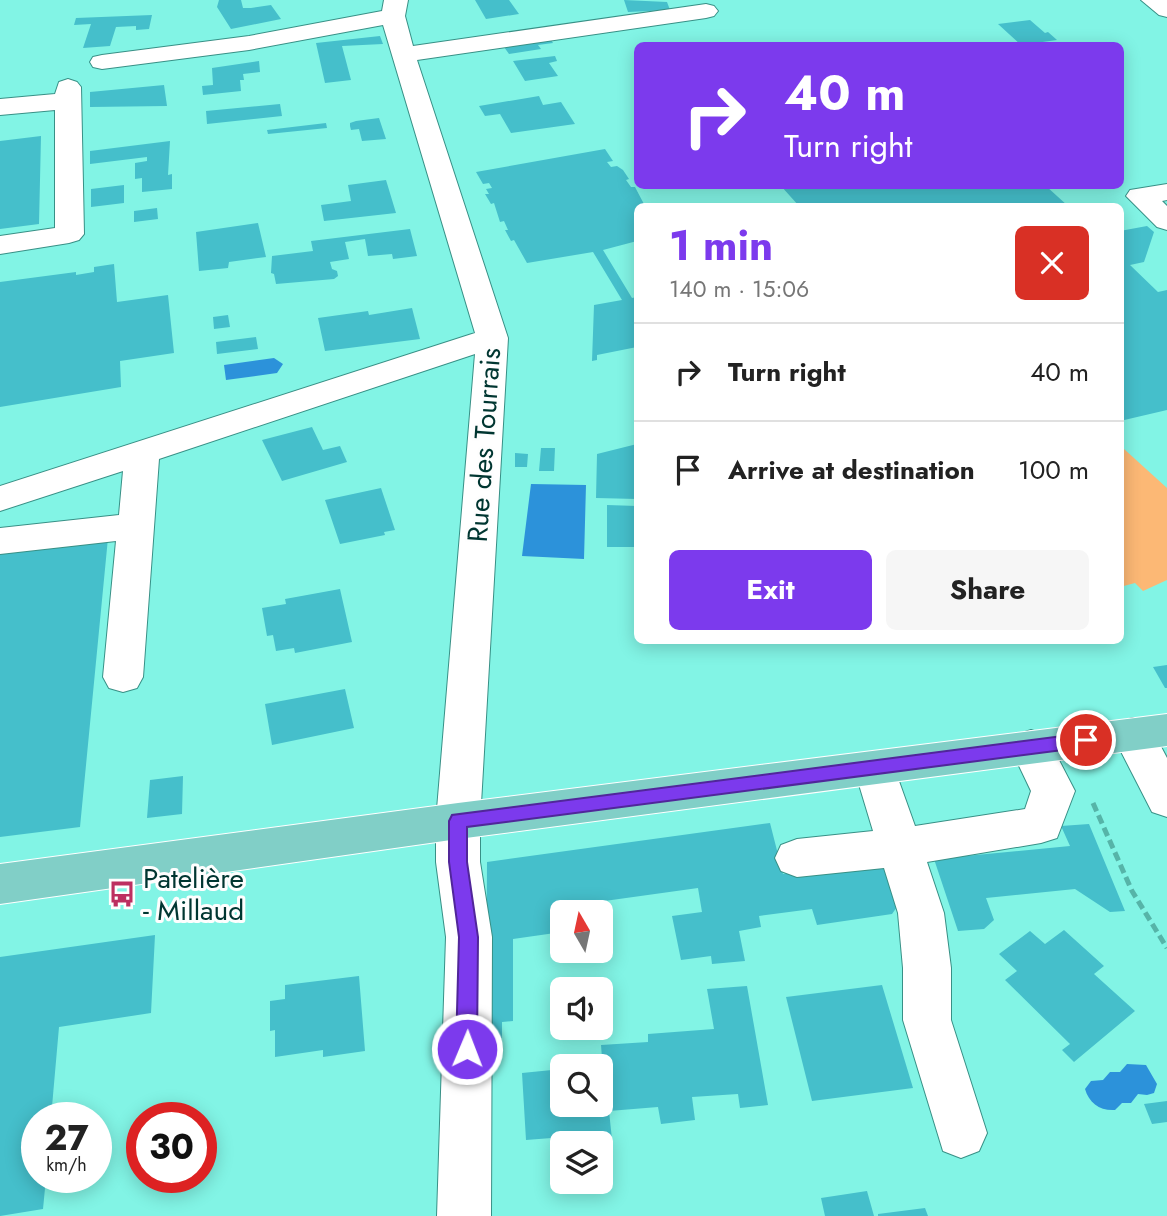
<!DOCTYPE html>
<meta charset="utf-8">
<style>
:root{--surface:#fff;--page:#f6f6f6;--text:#222;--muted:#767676;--line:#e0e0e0;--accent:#7c3aed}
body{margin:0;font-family:Jost,sans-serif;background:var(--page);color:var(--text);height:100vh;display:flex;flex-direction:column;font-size:26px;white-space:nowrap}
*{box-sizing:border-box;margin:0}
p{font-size:23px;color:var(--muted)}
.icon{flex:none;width:38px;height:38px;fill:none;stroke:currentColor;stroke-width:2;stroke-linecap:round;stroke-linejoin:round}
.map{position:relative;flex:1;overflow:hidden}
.sheet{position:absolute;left:634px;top:203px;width:490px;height:441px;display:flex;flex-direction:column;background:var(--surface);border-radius:10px;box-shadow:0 4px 18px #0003}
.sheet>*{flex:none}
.top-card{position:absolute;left:634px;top:42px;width:490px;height:147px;border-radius:10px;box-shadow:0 4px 18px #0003;background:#7c3aed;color:#fff;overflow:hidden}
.needle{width:46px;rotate:351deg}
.tools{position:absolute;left:550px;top:900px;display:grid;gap:14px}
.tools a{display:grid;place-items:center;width:63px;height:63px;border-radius:10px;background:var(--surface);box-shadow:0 4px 18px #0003;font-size:35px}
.speed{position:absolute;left:21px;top:1102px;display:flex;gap:14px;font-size:35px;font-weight:700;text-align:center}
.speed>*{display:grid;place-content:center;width:91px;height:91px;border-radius:50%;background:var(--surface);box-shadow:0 4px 18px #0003;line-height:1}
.speed small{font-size:18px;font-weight:400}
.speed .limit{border:10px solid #d22;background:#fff;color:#111}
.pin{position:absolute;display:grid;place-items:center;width:60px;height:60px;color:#fff;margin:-30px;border:4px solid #fff;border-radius:50%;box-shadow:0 2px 7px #0007}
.me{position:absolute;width:77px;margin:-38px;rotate:1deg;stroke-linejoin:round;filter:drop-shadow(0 0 5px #0008)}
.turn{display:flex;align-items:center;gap:24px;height:147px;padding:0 35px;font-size:32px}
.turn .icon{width:91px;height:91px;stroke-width:2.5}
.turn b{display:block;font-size:49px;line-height:60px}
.round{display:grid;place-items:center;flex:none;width:74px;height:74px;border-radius:10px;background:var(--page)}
.head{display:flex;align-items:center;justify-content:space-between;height:119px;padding:0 35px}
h1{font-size:42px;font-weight:700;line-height:52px;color:var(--accent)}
.cta{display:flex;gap:14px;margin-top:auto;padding:14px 35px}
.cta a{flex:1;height:80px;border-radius:10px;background:var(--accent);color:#fff;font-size:28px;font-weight:700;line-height:80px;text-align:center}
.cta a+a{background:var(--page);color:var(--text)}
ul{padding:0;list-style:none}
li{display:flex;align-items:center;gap:21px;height:98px;padding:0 35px;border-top:2px solid var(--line)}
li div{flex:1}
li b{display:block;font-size:26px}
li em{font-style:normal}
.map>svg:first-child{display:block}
</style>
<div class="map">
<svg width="1167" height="1216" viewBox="0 0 1167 1216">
<rect width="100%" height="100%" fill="#82f4e5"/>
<path fill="#fcb875" d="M1124,449L1167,488V580L1143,591L1135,583L1120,587V450Z"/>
<path fill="#2c92da" d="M274,358L283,364L277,373L226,380L224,365Z
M531,484L586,485L584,559L522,556Z
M1127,1064L1146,1065L1157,1084L1154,1093L1147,1095L1138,1094L1131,1103H1122L1115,1110C1100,1111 1089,1103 1085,1089L1091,1081L1103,1080L1110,1072H1120Z"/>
<path fill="#45bfcb" d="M219,0H241L243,8H251L271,5L281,19L231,29L217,7Z
M475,0H509L519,14L486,19Z
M624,0L667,2L670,10L628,12Z
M152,15L149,29L136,30V26L116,27L110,46L83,48L91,24L74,25L76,18Z
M1030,20L1045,33L1048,32L1057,40L1021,45L998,24Z
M380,36L383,44L342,46L351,80L325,83L316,43Z
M551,40L553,43L538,45L541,49L509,54L504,47Z
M555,56L557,61L549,63L558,76L525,81L513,61Z
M259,61L260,72L243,74L244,80H240L241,91L203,95L202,86L213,85L212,68Z
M164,85L167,106L90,107V92Z
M539,96L543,105L561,102L575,124L511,133L500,114L485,116L479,106Z
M280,104L282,116L207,124L206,111Z
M379,118L386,139L362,141L359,129L351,130L350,126V123L356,121Z
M326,123L327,128L268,134L267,130Z
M41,136L39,224L0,229V141Z
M170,141L168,175L172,174V189L142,192V178L135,179V163L147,161V157L90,164V151Z
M605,149L613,161L607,162L611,167L617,166L623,170L629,179L626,180L631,187H635L645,206H637V241L603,250L632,298L637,297V347L597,355V360L592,361L594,305L622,300L593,252L527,263L514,240L511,241L505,230H508L504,221L500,222L494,203L491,204L485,194H489L486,189L492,188L489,183L483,184L476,172Z
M386,180L396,213L324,221L321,205L351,201L348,185Z
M124,185V203L91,207V189Z
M781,186H1046L1068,206H799Z
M157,208L158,219L134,222V211Z
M258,223L266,257L229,262L228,268L199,271L196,232Z
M1147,226L1154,232L1144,262L1130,265L1158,292L1167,290V410L1120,421V231Z
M410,229L417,256L393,259L392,254L368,256L365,239L345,242L349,259L330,262L332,269L337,271L338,276L334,279L276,284L274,274L271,273L272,256L313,251L311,241Z
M114,264L117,302L168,295L174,353L120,361L121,387L0,407V282L76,272V275L94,272V267Z
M412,308L420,339L325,351L318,318L368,311L369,315Z
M228,315L230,327L214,329L213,317Z
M256,337L258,349L217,354L216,342Z
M312,427L323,450L340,446L347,462L282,481L262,440Z
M637,444V499L596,498L597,454Z
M541,448H555L554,471H539Z
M515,453L528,454L527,467H515Z
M381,488L395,530L384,532L385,535L340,544L325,500Z
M607,505L637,506V547H607Z
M108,538L80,827L0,837V550Z
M340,589L352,642L295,653L294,648L276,651L273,635L267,636L262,608L286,604L285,599Z
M1167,665V688H1165L1153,667Z
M345,689L354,728L272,745L265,704Z
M183,776L182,814L147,818L150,780Z
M770,823L783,874L802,871L804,877L891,865L902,900L892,914L817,925L812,909L759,916L761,927L739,931L745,961L712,964L711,956L681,960L672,916L702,912L698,888L583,904L584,912H562V932L513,939V1021L502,1022V1038H486L487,862Z
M1089,824L1125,911L1110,912L1075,889L986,898L994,920L984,929L958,931L934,859L1070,846L1061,826Z
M1064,930L1104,966L1094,974L1135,1011L1074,1062L1062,1050L1070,1044L1005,980L1017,971L999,954L1030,931L1045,944Z
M155,935L151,1013L59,1027L51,1118H37V1178H46L43,1209L0,1216V957Z
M359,976L365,1051L323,1057V1050L275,1057V1030L270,1031V1001L285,999V985Z
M882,985L913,1088L812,1101L786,997Z
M747,986L768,1105L740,1108L738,1094L692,1097L695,1120L661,1124L658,1107L609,1111L613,1149L600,1150V1143H577V1136L526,1140L522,1073L562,1069V1104H600V1066H571L570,1061L602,1058L601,1045L648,1042V1034L714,1029L707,989Z
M1167,1101V1122L1152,1124L1144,1104Z
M867,1191L874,1216H825L821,1198Z
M925,1208L928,1216H878V1214Z"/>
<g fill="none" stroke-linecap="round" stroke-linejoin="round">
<g stroke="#389086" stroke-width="2">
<path id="minor" d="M384,0H408L405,16L413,46L706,4L714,6L718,11L714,16L706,18L417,60L508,338L480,821V862L492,937L491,1216H437L446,937L436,862V821L475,354L159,459L143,677L137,688L123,692L109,688L103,677L116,541L0,554V528L119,515L123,471L0,511V486L475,333L383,25L249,50L102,69L93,67L90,62L93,57L102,55L249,36L382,11Z
M1141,0H1167V17L1159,15Z
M68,79L77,82L81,87L84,234L79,240L69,243L0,254V236L55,228V110L0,115V99L55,94L59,82Z
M1167,184V200L1162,201L1167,206V230L1157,227L1126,196L1130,190Z
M1133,718L1148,722L1167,758V817L1152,812L1112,734L1118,722Z
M1031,730L1046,735L1075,791L1057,838L1041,843L927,862L944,913L951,968V1020L987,1133L979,1151L961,1158L943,1151L903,1020V968L898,913L884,868L797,877L781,871L775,858L781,845L797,839L873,831L854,768L860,756L875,751L890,756L915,826L1025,809L1031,791L1010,747L1016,735Z"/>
</g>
<g stroke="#fff" stroke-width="2">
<path id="major" d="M1167,714V746L458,839L0,904V864L458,803Z"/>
</g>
<path stroke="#56b4a8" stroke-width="5" stroke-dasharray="9 4.5" stroke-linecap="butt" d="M1093,803L1132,891L1167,948"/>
<use href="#minor" fill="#fff" fill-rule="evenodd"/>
<use href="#major" fill="#81cfc7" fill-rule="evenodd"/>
</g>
<path fill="#7c3aed" stroke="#51269a" stroke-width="2" d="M1086,733L1092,735L1095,740L1092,745L1086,747L467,827V862L478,937L477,1049L474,1055L467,1058L459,1055L456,1049L459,937L449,862V821L452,815Z"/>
<defs>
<g id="bus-bare" transform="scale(2.1)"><path d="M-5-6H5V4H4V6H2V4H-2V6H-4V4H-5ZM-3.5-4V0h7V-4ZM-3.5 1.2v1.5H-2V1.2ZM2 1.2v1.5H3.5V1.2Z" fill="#bd2f61" stroke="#fefefe" stroke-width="2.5" paint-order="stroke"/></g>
</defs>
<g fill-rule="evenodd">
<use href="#bus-bare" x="122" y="894"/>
</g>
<g text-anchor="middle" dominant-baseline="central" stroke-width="6" stroke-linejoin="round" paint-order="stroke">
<g font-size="28" fill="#003631" stroke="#fefefe">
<text transform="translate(484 445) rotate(-86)">Rue des Tourrais</text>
</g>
<g font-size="28" fill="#003631" stroke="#fefefe" text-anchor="start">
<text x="143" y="878">Patelière<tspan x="143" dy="32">- Millaud</tspan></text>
</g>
</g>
</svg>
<div class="tools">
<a><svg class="needle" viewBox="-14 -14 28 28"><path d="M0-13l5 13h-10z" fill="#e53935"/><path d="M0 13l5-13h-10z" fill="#767676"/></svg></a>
<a><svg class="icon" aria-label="sound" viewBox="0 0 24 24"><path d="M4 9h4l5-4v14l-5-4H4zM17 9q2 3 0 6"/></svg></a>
<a><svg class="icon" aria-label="search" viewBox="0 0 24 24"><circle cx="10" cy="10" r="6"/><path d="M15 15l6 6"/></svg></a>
<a><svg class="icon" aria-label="layers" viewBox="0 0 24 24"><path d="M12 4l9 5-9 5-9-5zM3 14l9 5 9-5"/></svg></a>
</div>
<div class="speed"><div>27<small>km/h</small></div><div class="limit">30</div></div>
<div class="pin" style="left:1086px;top:740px;background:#d93025"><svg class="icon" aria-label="arrive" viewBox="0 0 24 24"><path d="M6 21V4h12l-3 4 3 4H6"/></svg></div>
<svg class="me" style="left:467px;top:1049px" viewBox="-20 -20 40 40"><circle r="17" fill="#7c3aed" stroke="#fff" stroke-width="3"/><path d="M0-11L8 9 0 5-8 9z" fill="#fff"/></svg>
<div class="top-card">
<div class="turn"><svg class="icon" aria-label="right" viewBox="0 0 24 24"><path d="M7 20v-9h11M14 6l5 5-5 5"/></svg><div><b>40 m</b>Turn right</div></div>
</div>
<section class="sheet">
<div class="head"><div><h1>1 min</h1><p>140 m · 15:06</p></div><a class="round" style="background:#d93025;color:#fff"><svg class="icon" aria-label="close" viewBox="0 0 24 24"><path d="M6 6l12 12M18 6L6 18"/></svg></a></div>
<ul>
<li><svg class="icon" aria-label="right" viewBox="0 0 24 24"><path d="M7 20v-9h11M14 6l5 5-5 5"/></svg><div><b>Turn right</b></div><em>40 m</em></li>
<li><svg class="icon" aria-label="arrive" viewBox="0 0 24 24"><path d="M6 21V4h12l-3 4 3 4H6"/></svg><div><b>Arrive at destination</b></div><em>100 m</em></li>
</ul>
<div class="cta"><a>Exit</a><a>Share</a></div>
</section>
</div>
